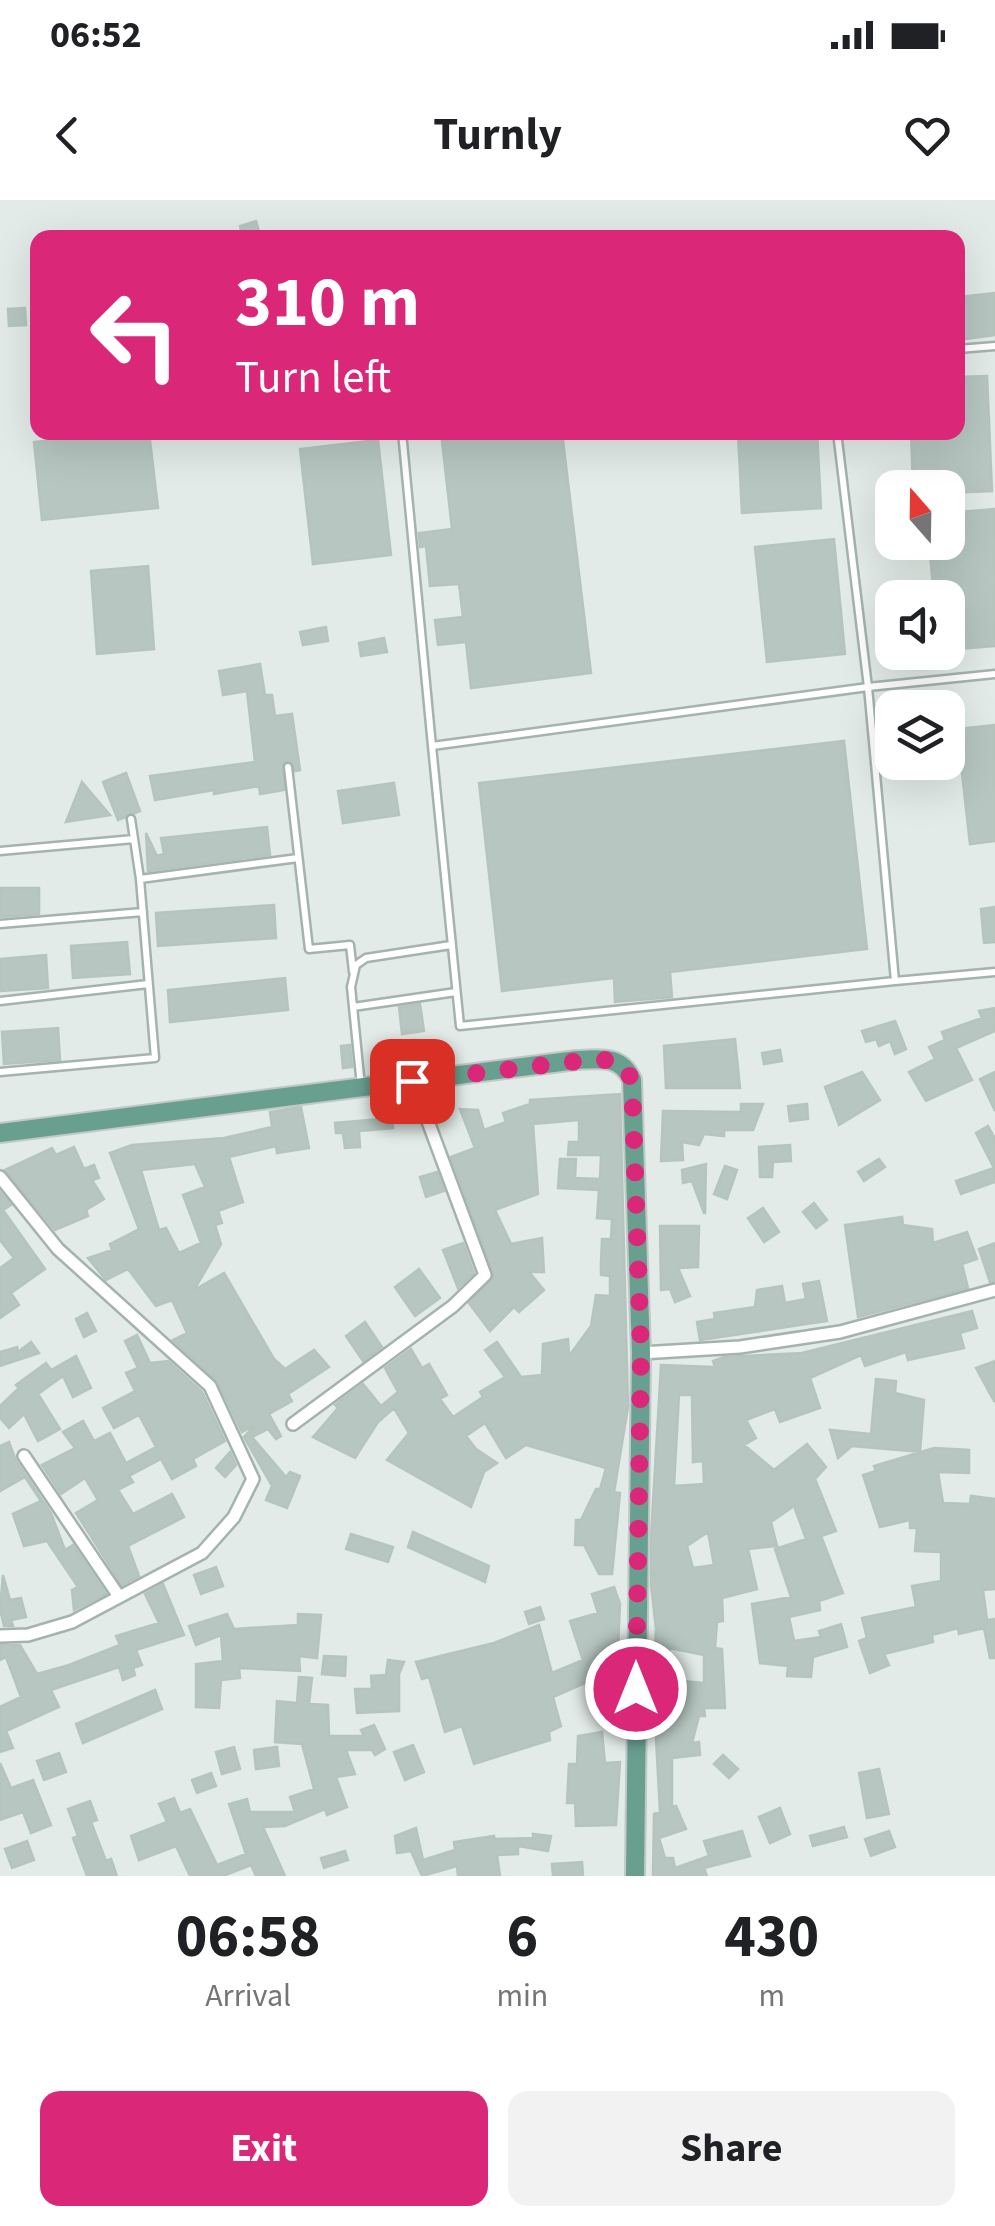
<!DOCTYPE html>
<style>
:root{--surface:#fff;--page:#f2f2f2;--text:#202124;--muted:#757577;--accent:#db2777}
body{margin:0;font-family:"Source Sans 3",sans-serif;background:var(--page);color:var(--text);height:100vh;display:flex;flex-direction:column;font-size:38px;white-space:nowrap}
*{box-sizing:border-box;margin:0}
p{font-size:32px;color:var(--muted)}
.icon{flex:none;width:55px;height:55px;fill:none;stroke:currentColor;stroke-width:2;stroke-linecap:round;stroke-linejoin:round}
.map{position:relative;height:1676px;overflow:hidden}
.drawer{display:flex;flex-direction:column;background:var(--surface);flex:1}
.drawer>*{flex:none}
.top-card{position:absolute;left:30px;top:30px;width:935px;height:210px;border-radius:20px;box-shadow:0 10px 40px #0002;background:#db2777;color:#fff;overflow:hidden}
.needle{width:65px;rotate:340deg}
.buttons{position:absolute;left:875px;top:270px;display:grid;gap:20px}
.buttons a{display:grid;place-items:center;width:90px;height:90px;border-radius:20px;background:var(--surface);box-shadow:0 10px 40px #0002;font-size:50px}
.pin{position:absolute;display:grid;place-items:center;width:85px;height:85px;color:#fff;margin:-42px;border-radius:20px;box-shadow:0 5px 15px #0006}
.me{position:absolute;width:110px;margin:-55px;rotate:0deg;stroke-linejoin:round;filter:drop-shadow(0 0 8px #0008)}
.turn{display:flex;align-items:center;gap:35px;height:210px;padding:0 40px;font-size:45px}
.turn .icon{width:130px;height:130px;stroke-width:2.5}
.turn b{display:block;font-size:70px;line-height:85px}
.eta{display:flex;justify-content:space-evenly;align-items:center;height:170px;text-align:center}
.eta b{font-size:60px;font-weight:700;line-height:70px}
.action{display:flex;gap:20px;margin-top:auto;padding:20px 40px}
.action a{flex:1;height:115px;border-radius:20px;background:var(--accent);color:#fff;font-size:40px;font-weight:700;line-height:115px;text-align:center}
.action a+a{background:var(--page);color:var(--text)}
.status{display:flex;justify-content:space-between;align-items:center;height:70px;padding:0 50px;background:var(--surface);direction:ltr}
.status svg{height:28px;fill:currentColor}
header{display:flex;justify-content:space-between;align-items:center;height:130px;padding:0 40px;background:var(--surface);font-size:45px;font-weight:700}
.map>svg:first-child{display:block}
</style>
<div class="status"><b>06:52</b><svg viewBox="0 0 49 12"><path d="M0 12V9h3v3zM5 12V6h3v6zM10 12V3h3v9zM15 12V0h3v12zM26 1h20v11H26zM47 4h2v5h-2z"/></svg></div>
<header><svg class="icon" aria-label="back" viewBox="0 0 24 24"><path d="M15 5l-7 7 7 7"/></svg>Turnly<svg class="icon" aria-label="heart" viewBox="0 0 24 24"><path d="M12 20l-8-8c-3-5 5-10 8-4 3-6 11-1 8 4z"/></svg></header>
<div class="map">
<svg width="995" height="1676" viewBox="0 0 995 1676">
<rect width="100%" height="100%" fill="#e2ebe7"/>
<path fill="#b7c6c0" stroke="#b5c5be" stroke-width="2.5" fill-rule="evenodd" d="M256,21L260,35L243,38L240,26Z
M995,93V135L958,140V97Z
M25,108L26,125L9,126L8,109Z
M987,176L992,291L948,293V288H913L911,232H958V177Z
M123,232H149L158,308L42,320L34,242Z
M441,232H562L591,473L471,488L466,442L438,445L435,420L463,417L459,384L430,386L426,346L420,347L419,333L452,329Z
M738,232H817L821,308L742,313Z
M378,240L391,355L313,364L300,249Z
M995,309V446L948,450V398H934L929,342H948V313Z
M834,339L845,454L767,462L755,347Z
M148,366L154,449L97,454L91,371Z
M326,427L328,441L303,445L300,432Z
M384,438L387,452L361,456L359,443Z
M260,464L265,495H272L275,516L292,514L300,570L295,571L292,561L283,562L284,590L260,594L259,586L214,594V590L155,600L150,576L255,562L247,491L223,495L219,471Z
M995,525V641L970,644L957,529Z
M844,541L867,749L670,772L672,797L615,802L614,778L502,791L479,583Z
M126,573L140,611L118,620L103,582Z
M82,582L110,615L66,622Z
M394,583L399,615L343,623L338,591Z
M267,627L270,655L148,671L146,633L157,656L164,654L161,638Z
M0,688H39V714L0,717Z
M274,705L276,738L158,746L156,713Z
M995,707V742L984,743L981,709Z
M127,742L130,774L73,778L71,746Z
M46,755L48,788L0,791V759Z
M285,778L288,810L170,822L168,790Z
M420,804L424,831L402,834L399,807Z
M995,808V831L956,848L972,880L926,901L909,872L935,859L929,847L945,840L942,832L982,818L979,811Z
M895,821L906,849L895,854L890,841L879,846L876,839L866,842L862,831Z
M58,828L60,860L4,864L2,832Z
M735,839L740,888H666L664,846Z
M350,845L352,867L343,868L341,846Z
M780,850L782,861L764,864L762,853Z
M862,872L880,900L839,925L825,887Z
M995,872V911L980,879Z
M620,894L628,1207L614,1292L620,1293L612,1374H599L584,1345H575L576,1320H581L596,1289H600L606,1268L526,1245L506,1258L485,1223L466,1236L476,1249L497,1263L484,1272L471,1307L387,1260L409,1233L394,1208L378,1222L355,1258L313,1237L338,1208L335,1205L363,1184L381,1206L398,1192L385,1168L411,1149L422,1168L429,1164L447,1195L440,1199L453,1217L483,1197L480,1192L505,1177L485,1150L497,1142L521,1177L542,1175L543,1144L568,1139L569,1156L591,1126L596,1095L610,1096V1076L601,1075V1063L602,1039H611L612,1019L597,1018L599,990L558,988L560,959H576L575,978L600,979L601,955H568L569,942H579V920L533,924L538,994L495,1010L511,1044L542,1038L544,1072H529L544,1090L519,1112L514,1107L490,1131L469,1103L494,1076L451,957L475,948L460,909L478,910L484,930L506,922L503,913L530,904V900Z
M741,904H763L753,930H724V936L704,934L699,945L682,942L683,960L661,961L663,911L741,912Z
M807,904L808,919L790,921L788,906Z
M301,907L309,948L277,953L276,946L229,957L243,1002L218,1011L222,1023L215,1025L221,1044L194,1090L224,1073L274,1159L285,1169L314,1150L329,1167L288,1194L292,1201L269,1214L281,1236L276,1239L268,1229L252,1237L286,1277L290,1272L300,1276L287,1308L266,1300L272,1286L244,1237L255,1225L242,1232L217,1180L173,1140L187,1133L172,1100L156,1106L128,1069L106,1080L88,1058L112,1050L110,1044L139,1029L110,953L132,945L224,938L272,927L270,912ZM195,964L205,987L183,995L201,1043L179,1053L166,1028L159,1030L141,970Z
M392,918L393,928L359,931L360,947L345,948L343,933H336L335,923Z
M988,926L995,939V982L961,994L956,981L994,968L976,933Z
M790,945L791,961L773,962L772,977H760L759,947Z
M74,947L84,969L94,965L99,978L92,980L104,999L86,1010L88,1016L55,1030L5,970L52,948L56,955Z
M879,959L885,967L864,981L858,972Z
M706,964L705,1013H704L692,981L683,983L682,970Z
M725,966L737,970L727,999L714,994Z
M437,972L444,991L426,997L420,977Z
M0,992L11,1005L3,1010L45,1069L11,1093L19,1105L0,1118V1068L14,1058L0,1040Z
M814,1003L827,1020L816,1028L803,1012Z
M763,1008L779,1032L764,1042L748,1018Z
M902,1017L903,1025L932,1029L933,1043L967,1032L977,1059L962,1064L968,1088L858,1117L845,1025Z
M660,1026H699L698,1067L678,1068L690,1096L675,1102L670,1089L661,1090Z
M463,1043L474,1073L458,1088L443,1050Z
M995,1043V1081L990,1082L979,1049Z
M419,1069L440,1098L415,1116L395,1087Z
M819,1081L827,1121L700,1140L697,1122L715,1119L714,1113L755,1107L757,1090L782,1086L785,1103L806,1099L803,1084Z
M972,1111L977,1128L960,1133L964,1148L908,1160L906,1152L865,1166L861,1155L810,1178L820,1208L780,1222L775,1209L746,1220L756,1238L744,1245L774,1270L807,1244L826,1267L815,1279L836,1331L821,1336L843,1393L819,1401L820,1410L789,1417L794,1441L821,1437L819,1431L841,1424L847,1447L813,1457L811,1477L787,1476L788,1466L760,1463L752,1404L791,1397L775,1349L806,1339L794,1306L771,1322L777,1346L748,1349L757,1389L722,1398L723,1421L717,1422L715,1448L722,1449L725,1508H704L705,1516H699L692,1543L699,1542L700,1555L672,1558V1607L676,1606L686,1629L659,1638L665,1658H673L675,1668L709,1656L704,1641L742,1631L750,1656L704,1668L707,1676H653L654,1614L660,1612L653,1483L656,1429L651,1385V1376L656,1374H651V1337L661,1165L715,1167L713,1161L724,1157L802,1153ZM679,1195H692L693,1262L703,1261L704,1284L674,1286ZM708,1332L714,1365L693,1368L687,1346ZM669,1448L704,1455V1483L672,1480Z
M87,1113L96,1131L84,1137L76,1119Z
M365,1122L382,1147L363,1161L346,1136Z
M137,1135L150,1163L168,1161L202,1192L225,1241L193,1259L196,1266L172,1279L161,1259L129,1276L133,1282L118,1290L133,1314L172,1294L184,1317L128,1346L139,1376L122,1385L76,1313L98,1300L85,1278L61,1294L42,1265L75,1248L63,1232L83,1221L94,1241L110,1233L126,1263L156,1247L139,1215L114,1228L103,1208L135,1191L126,1173L138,1168L125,1141Z
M31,1142L39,1153L0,1166V1152L17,1147L18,1152Z
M76,1156L91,1188L73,1197L63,1176L38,1194L60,1229L38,1241L24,1214L9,1228L0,1218V1206L19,1188L16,1185L46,1163L51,1170Z
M995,1161V1200L994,1201L976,1168Z
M876,1179L896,1181L895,1193L924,1200L920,1252L852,1246L838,1258L830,1230L871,1234Z
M9,1242L16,1261L51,1313L65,1350L73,1345L106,1394L74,1410L72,1390L78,1387L47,1341L24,1346L13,1314L41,1301L25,1277L0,1291V1246Z
M934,1248L969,1250V1273L938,1272L943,1303L970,1304L971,1296L995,1299V1389L983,1390L987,1420L995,1419V1458H990L984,1428L959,1434L958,1428L932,1435L933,1442L884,1454L889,1465L870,1473L859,1441L867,1438L862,1418L916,1407L912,1386L941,1381V1352L915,1351L917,1328H910V1320L880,1327L863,1275L876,1271L874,1266Z
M230,1252L236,1265L225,1277L216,1268Z
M413,1332L489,1366L485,1382L408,1347Z
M351,1334L393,1347L388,1362L346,1349Z
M216,1367L223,1386L201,1394L194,1375Z
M3,1375L10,1400L21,1398L26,1417L11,1420L13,1426H4L0,1409Z
M163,1384L184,1435L136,1450L142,1465L133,1468L135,1475L123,1480L119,1467L51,1490L59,1507L6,1531L13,1548L0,1552V1507L21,1497L6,1457L0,1460V1445H20L37,1474L69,1465L120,1445L116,1436L159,1423L145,1394Z
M614,1387L620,1404L617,1469L553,1497L561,1526L549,1532L550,1540L474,1564L462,1526L445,1532L429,1477L422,1479L416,1462L494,1443L539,1425L552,1473L583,1460L570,1421L598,1413L592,1394Z
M540,1407L544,1419L529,1424L525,1412Z
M227,1414L234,1429L298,1425V1414L321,1415L317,1458L299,1456L300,1471L239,1468L240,1478L221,1480L219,1508L196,1507V1464L223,1461L221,1435L196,1445L189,1426Z
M324,1456L346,1457L345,1476L322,1474Z
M388,1460L404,1462L399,1474V1511L357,1513L355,1489H372L371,1476L386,1475Z
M299,1477L312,1478L309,1504L328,1505L329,1536H364L361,1530L374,1525L385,1549L375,1555L372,1550H346L355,1574L336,1577L347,1607L327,1615L325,1609L285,1626L263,1627L285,1676H256L251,1665L223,1676H190L176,1646L139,1660L131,1636L167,1622L159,1604L174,1598L180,1613L190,1609L217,1665L246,1654L229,1604L247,1599L250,1612H295L290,1597L314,1589L302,1544L275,1542L277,1501L297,1503Z
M608,1482L620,1484L619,1520L607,1522Z
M155,1490L162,1509L83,1543L76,1524Z
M602,1532L605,1563L620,1562L616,1625L576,1626L575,1603H567L569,1564H577L578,1536Z
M413,1545L424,1572L405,1580L394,1552Z
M234,1547L240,1569L222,1574L216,1552Z
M277,1547L279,1566L256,1569L254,1550Z
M59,1553L66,1572L44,1580L37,1561Z
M723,1555L738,1569L729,1578L714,1564Z
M0,1563L11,1588L33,1580L51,1625L31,1633L23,1612L0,1620Z
M879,1569L889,1614L867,1618L859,1573Z
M211,1573L216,1586L197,1593L192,1580Z
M90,1601L97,1620L91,1622L106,1661L111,1659L117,1676H87L73,1638L78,1636L68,1609Z
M780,1608L790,1634L770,1643L759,1617Z
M844,1627L847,1637L813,1646L810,1636Z
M416,1628L423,1660L455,1650L454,1642L494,1636L495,1639L533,1638V1634L551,1636L548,1651L518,1646V1654L497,1655L500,1676H458L457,1666L422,1676L411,1651L397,1653L395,1636Z
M889,1631L895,1647L871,1656L865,1639Z
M27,1641L34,1660L12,1668L5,1649Z
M345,1651L348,1660L324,1668L321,1658Z
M582,1662L583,1676H553L552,1664Z"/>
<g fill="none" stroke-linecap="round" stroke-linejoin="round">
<g stroke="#a5b3ae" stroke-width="11">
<path id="lane" d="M958,149L995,146
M402,232L432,546
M837,232L868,487L432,546L460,826L895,781L868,487L995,474
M288,567L309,749L350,745L353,772
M131,619L140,679L298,658
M0,651L134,639
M0,724L143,712
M895,781L995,772
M0,801L148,784
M353,807L456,792
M0,872L155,858L140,679
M361,886L351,787L356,765L366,758L451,745"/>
</g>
<g stroke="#a5b3ae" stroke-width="16">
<path id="street" d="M0,977L58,1049L210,1186L253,1279L234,1317L202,1353L72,1422L28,1435L0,1436
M641,1153L740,1147L840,1132L995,1090
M293,1224L453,1106L485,1075L413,881
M24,1256L118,1395"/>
</g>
<g stroke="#c1c8c6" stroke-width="22">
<path id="primary" d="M0,933L577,860C601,859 621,855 632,880L641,1153L635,1676"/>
</g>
<use href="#lane" stroke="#fff" stroke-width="6"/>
<use href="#street" stroke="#fff" stroke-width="11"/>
<use href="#primary" stroke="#699f8f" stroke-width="18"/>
</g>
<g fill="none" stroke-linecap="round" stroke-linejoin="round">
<path stroke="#db2777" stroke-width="18" stroke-dasharray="0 32.4" d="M412,881L596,859L621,862L632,880L641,1153L636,1489"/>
</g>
</svg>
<div class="buttons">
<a><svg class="needle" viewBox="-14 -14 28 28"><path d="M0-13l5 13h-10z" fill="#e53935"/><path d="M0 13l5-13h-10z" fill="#757577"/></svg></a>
<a><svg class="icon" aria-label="sound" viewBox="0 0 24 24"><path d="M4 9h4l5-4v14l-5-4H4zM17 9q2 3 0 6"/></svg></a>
<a><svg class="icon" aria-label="layers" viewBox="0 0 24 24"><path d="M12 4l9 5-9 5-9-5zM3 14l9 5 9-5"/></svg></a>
</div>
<div class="pin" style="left:412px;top:881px;background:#d93025"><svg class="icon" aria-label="arrive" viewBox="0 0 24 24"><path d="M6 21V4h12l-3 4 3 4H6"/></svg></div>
<svg class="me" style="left:636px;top:1489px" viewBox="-20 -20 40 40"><circle r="17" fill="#db2777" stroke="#fff" stroke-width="3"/><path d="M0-11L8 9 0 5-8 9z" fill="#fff"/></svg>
<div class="top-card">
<div class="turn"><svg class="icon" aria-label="left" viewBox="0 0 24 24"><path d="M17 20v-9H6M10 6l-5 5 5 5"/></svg><div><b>310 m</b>Turn left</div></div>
</div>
</div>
<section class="drawer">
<div class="eta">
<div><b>06:58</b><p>Arrival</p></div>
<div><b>6</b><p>min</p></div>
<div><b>430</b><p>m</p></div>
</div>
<div class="action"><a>Exit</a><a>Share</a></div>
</section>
